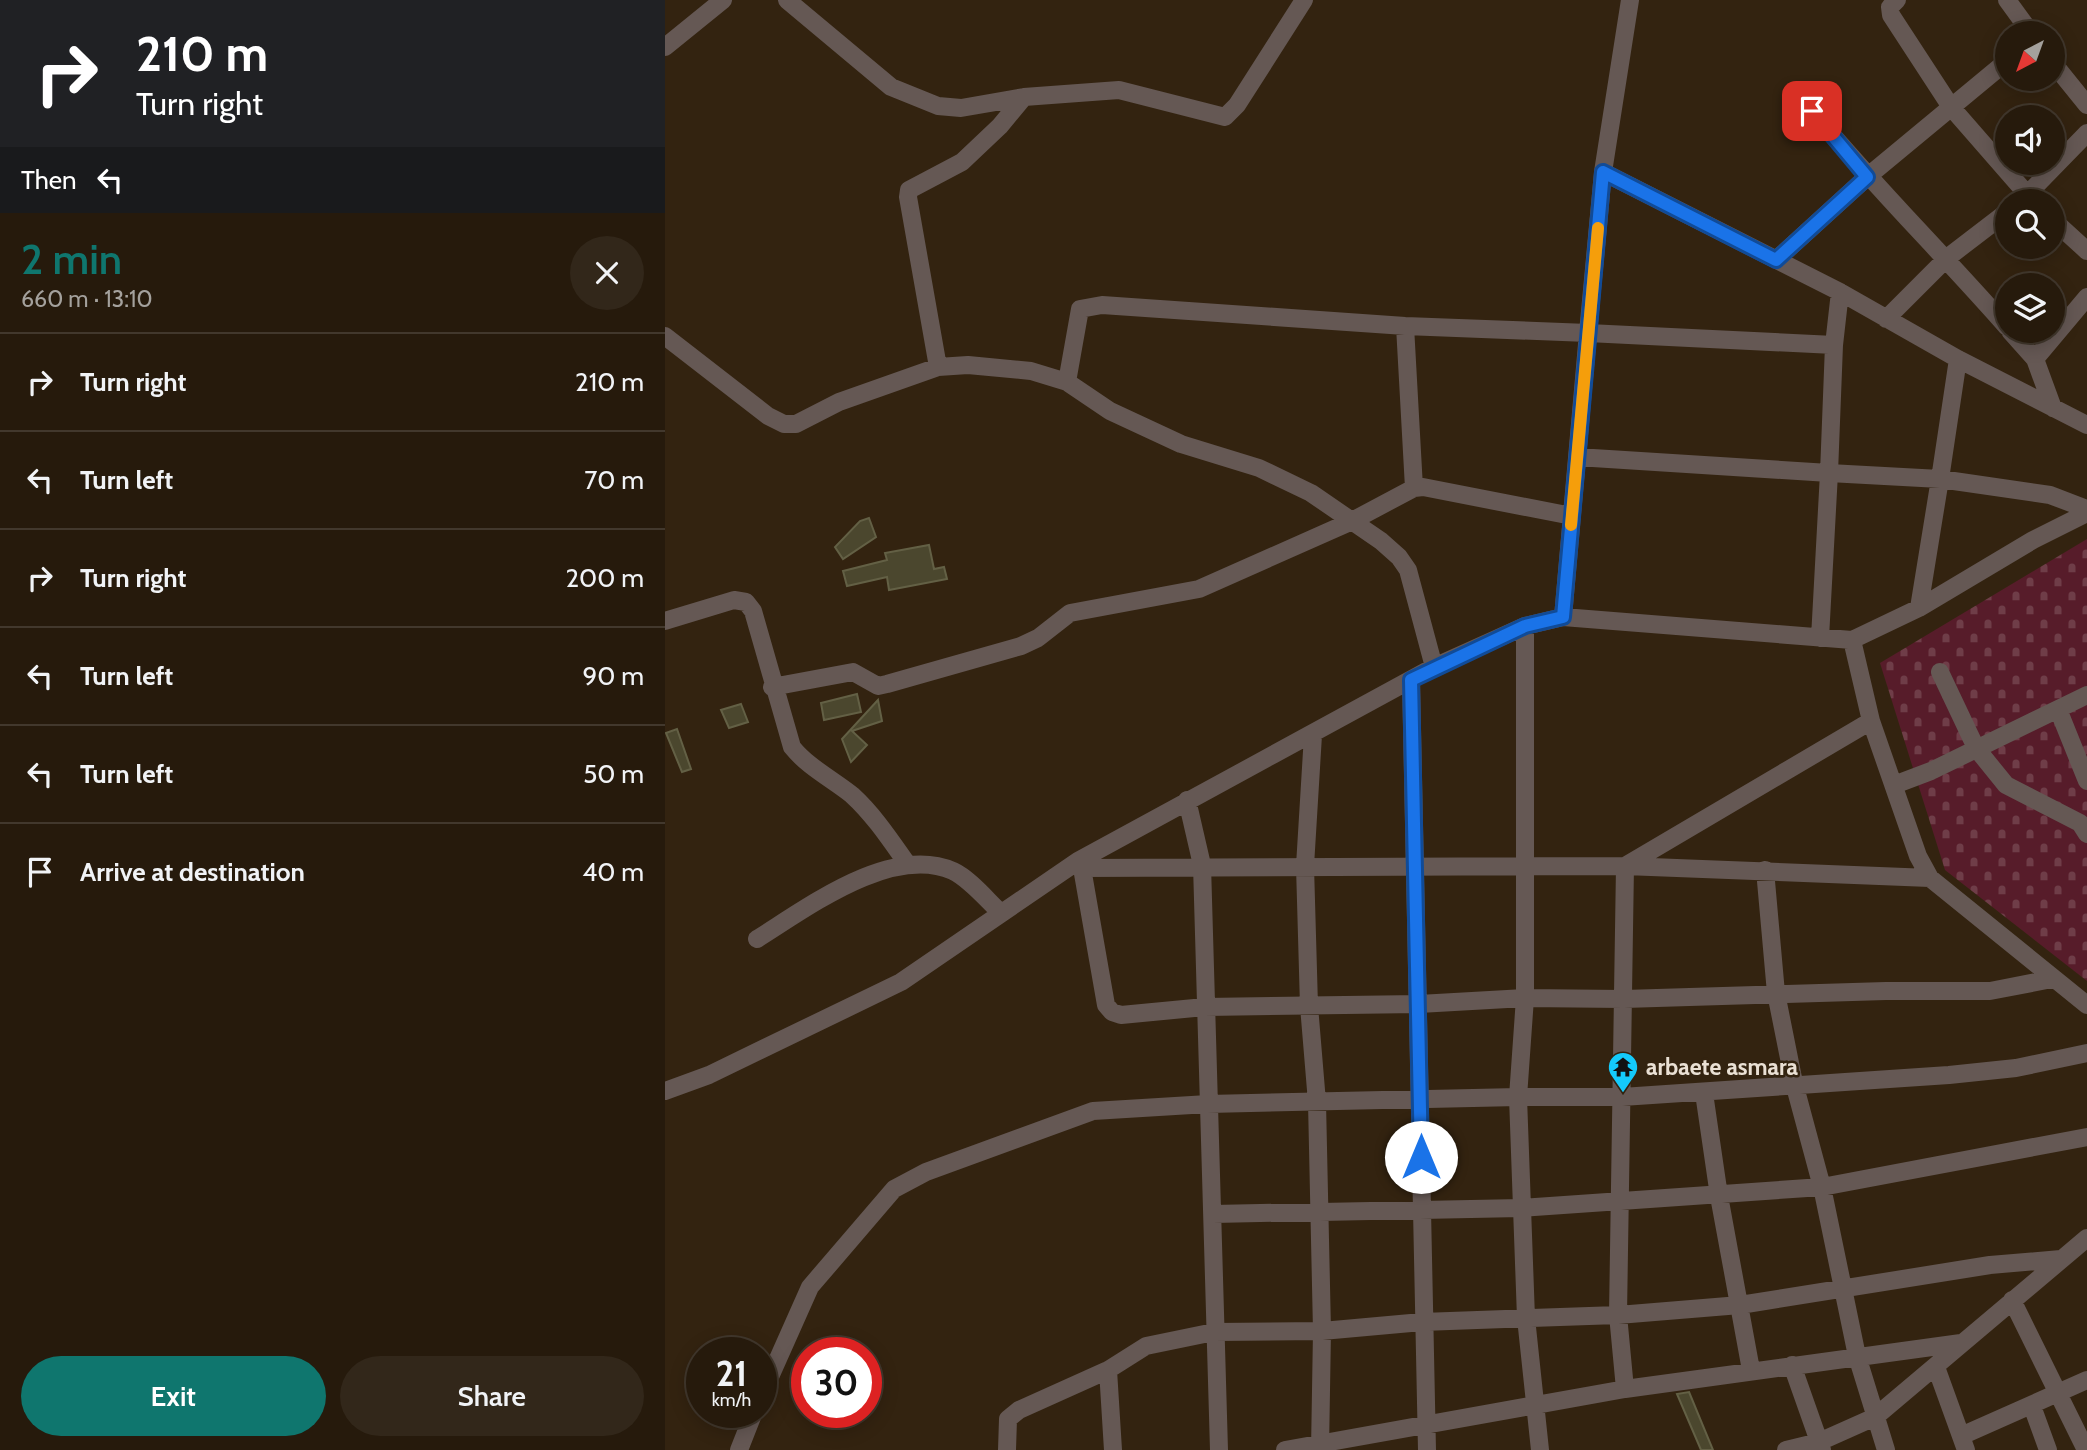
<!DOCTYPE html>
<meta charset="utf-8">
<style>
:root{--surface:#261a0c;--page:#32271a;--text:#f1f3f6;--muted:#a4a19d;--line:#42382d;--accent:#0f766e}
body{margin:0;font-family:Cabin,sans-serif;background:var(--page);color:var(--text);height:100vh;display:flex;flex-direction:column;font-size:26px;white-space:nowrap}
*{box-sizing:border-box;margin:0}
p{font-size:23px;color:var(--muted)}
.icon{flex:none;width:38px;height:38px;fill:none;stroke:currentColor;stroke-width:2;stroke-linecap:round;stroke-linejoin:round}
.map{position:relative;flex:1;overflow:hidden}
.panel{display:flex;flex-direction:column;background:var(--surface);width:665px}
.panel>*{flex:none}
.banner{background:#202124;color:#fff;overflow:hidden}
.needle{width:46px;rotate:221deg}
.tools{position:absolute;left:1330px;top:21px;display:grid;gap:14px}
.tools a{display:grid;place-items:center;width:70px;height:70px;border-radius:50%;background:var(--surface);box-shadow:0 4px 18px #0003,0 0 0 2px var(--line);font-size:35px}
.speed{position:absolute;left:21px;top:1337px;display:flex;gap:14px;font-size:35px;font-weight:700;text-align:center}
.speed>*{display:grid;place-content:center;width:91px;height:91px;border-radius:50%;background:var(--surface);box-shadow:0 4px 18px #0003,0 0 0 2px var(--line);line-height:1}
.speed small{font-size:18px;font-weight:400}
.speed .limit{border:10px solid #d22;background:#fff;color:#111}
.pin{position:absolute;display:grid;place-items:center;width:60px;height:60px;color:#fff;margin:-30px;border-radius:14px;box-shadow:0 4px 10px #0006}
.me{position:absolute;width:77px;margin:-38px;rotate:0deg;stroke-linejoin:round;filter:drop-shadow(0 0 5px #0008)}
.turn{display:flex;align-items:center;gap:24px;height:147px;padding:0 21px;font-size:32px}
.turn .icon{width:91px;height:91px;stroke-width:2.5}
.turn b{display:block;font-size:49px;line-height:60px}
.then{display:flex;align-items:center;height:66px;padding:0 21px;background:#0003;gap:14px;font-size:26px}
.round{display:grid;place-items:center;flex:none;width:74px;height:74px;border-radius:37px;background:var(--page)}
.headline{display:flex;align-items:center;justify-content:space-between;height:119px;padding:0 21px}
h1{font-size:42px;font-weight:600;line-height:52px;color:var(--accent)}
.action{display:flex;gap:14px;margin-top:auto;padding:14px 21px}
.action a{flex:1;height:80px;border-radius:42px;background:var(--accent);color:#fff;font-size:28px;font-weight:600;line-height:80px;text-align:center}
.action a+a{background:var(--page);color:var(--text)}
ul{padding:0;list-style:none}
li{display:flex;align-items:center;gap:21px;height:98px;padding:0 21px;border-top:2px solid var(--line)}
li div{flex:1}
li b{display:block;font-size:26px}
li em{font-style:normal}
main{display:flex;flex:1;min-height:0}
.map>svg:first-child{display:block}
</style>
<main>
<section class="panel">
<div class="banner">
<div class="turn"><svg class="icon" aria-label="right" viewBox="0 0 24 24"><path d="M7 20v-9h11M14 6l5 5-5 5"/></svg><div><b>210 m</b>Turn right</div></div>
<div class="then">Then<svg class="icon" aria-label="left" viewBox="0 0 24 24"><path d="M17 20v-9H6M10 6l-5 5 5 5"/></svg></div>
</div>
<div class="headline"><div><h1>2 min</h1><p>660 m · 13:10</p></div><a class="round"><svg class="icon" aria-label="close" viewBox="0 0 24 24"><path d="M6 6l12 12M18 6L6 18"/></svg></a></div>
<ul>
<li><svg class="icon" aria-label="right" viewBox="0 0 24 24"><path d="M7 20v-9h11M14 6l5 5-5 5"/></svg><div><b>Turn right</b></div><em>210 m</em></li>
<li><svg class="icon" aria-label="left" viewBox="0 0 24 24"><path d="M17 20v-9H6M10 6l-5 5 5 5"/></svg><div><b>Turn left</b></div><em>70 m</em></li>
<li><svg class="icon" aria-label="right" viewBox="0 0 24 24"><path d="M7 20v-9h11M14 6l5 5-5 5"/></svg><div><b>Turn right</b></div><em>200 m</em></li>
<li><svg class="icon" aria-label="left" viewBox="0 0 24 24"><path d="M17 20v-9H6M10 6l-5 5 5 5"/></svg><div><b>Turn left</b></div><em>90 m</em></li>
<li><svg class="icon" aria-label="left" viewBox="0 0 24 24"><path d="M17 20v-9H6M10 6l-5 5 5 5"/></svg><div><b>Turn left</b></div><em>50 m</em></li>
<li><svg class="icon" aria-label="arrive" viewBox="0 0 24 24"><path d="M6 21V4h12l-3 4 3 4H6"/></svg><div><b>Arrive at destination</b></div><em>40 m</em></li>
</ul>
<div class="action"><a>Exit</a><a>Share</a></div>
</section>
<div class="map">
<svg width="1422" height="1450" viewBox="0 0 1422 1450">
<defs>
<pattern id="cemetery-stones" width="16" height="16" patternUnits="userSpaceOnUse" patternTransform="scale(1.75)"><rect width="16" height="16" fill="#571c2a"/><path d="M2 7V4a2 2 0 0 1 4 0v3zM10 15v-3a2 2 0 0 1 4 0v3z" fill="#6f3d48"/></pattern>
</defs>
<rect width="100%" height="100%" fill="#332310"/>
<path fill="url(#cemetery-stones)" d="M1422,539V981L1280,870L1215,663Z"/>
<path fill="#4b472e" stroke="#636045" stroke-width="2" d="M204,518L211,537L178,559L170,547L195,521Z
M264,545L269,569L279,567L282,579L224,590L222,577L182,586L178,571L222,560L220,553Z
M192,694L196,712L159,720L156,703Z
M213,700L217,721L187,731L202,745L186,762L177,739Z
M76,704L83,722L64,728L56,710Z
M12,729L26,769L17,772L1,733Z
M1024,1392L1048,1450H1036L1012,1394Z"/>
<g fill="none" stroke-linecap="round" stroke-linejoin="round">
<path stroke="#655854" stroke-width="18" d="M122,0L226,87L273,106L296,108L359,97L454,90L560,117L572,105L639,0
M965,0L938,172L1175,292L1293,359L1422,425
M1232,0L1225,7L1226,15L1286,107L1368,201
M1342,0L1366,33
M0,47L58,0
M1388,63L1422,105
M1147,111C1209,186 1278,254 1342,327
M1356,201L1422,133
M1388,220L1422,251
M1111,260L1202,177L1342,61
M1221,319L1282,258L1342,212
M740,326L749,488
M1345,331L1370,359L1388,408
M0,336L103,416L119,424H131L174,402L273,367L303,365L366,371L402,382L445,411L516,444L594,468L646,493L716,541L734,557L743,570L769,667
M1293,359L1275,479L1385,495L1422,509
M1370,359L1422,297
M273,367L243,197L244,190L297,162L335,126L359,97
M402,382L415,309L437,305L740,326L923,333L938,172
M912,457L1164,473L1169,345
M898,617L923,333L1169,345L1175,292
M0,621L69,600L81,602L88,611L127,747C143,767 167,779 187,795C209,815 226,841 243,865
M860,626V998L853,1097L861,1318L875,1450
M1155,638L1164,473L1275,479L1254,608
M1187,640L1206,721L1253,856L1265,878L1422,1005
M1275,672L1311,748L1341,785L1415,823L1422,834
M746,680L762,1450
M107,687L188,672L213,686L222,684L356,646L373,638L405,613L534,589L685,522L749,488L758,487L907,516
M1393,709L1422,781
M648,735L640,866L644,1006L652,1102L657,1331L655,1450
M1229,785L1266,771L1422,695
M522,800L537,865L554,1450
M413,861L417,868L960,866L1265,878
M417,868L441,1005L447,1012L456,1015L540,1007L754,1004L860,998L959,999L1221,991H1325L1387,979
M1100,870L1111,993L1129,1083L1157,1187L1192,1356L1221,1450
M92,939C142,908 226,844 288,871C305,879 322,900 336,913
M0,1091L44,1075L236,982L413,861L769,667L860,626L898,617L1187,640L1254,608L1368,540L1422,513
M1039,1093L1054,1196L1086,1370
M548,1214L856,1208L1157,1187L1422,1137
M1347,1300L1421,1450
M1127,1365L1157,1450
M1271,1367L1301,1450
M443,1370L448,1450
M960,1389L953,1315L960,866L1206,721
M96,1397L145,1287L229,1189L261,1172L428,1111L543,1104L853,1097H957L1284,1075L1351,1068L1422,1053
M1367,1406L1383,1450
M1296,1436L1422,1380
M74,1450L89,1412
M342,1450L343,1419L354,1410L443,1370L481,1346L549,1332L657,1331L757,1322L953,1315L1075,1305L1325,1265L1396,1259
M620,1450L960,1389L1296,1343
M1121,1450L1154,1442L1210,1417L1422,1238"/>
</g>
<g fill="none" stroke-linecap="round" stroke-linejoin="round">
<g stroke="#114b97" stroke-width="18">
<path id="route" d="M756,1157L746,680L860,626L898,617L938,172L1111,260L1202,177L1147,111"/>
</g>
<use href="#route" stroke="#1a73e8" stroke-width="12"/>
<path stroke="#f59e0b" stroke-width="12" d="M906,525L933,228"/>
</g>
<defs>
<g id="temple-pin" transform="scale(1.575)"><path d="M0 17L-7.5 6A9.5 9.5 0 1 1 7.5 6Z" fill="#14cafb" stroke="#332310"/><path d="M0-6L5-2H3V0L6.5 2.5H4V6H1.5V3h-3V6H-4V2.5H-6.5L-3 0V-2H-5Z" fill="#111"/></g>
</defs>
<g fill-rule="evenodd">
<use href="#temple-pin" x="958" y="1067"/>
</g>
<g text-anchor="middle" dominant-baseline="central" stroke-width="5" stroke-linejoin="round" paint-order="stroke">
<g font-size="23" font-weight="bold" fill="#eae0d4" stroke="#332310" text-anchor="start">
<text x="981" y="1067">arbaete asmara</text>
</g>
</g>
</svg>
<div class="tools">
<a><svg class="needle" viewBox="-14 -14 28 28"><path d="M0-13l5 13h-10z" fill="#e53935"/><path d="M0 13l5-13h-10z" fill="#a4a19d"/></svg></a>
<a><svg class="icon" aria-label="sound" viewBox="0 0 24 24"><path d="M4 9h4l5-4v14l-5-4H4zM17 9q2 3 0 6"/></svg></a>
<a><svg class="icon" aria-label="search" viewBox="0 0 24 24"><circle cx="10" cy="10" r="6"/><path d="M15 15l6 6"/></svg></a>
<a><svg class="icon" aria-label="layers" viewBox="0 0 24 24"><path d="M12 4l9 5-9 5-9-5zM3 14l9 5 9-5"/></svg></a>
</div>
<div class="speed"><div>21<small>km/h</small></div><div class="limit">30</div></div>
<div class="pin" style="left:1147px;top:111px;background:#d93025"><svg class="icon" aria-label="arrive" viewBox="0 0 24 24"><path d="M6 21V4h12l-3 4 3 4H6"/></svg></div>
<svg class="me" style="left:756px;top:1157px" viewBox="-20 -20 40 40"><circle r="19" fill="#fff"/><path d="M0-13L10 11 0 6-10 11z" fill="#1a73e8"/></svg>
</div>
</main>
